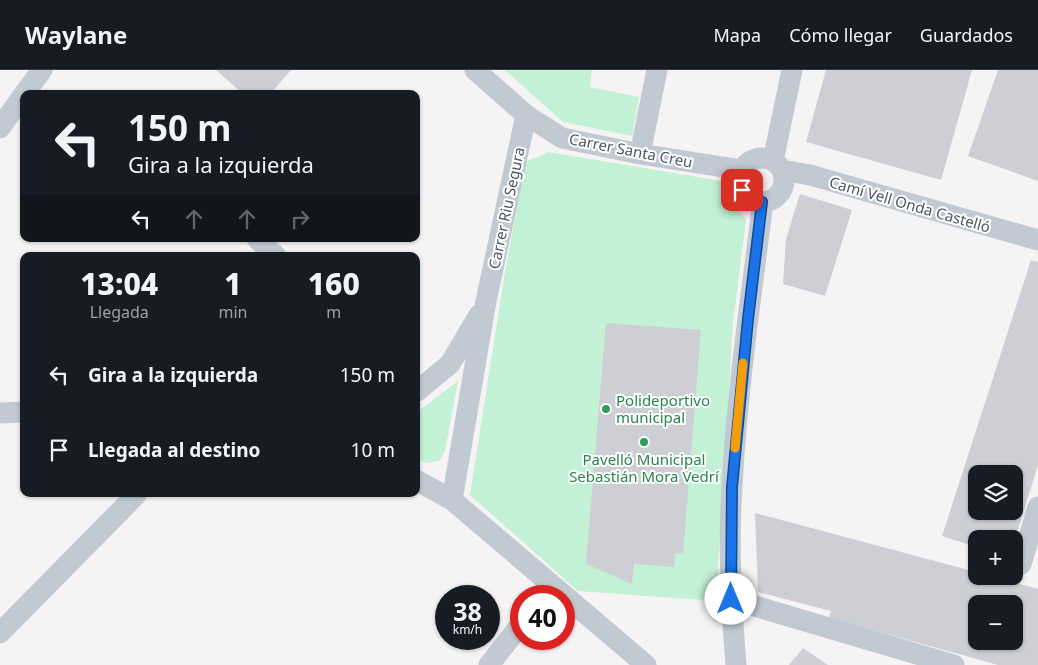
<!DOCTYPE html>
<html lang="es">
<meta charset="utf-8">
<style>
:root{--surface:#171b24;--page:#20242c;--text:#f1f3f6;--muted:#9ea1a6;--line:#363941}
body{margin:0;font-family:"Noto Sans",sans-serif;background:var(--page);color:var(--text);height:100vh;display:flex;flex-direction:column;font-size:19px;white-space:nowrap}
*{box-sizing:border-box;margin:0}
p{font-size:16px;color:var(--muted)}
.icon{flex:none;width:28px;height:28px;fill:none;stroke:currentColor;stroke-width:2;stroke-linecap:round;stroke-linejoin:round}
.map{position:relative;flex:1;overflow:hidden}
.side{position:absolute;left:20px;top:182px;width:400px;height:245px;display:flex;flex-direction:column;background:var(--surface);border-radius:10px;box-shadow:0 1px 4px #0004}
.side>*{flex:none}
.guide{position:absolute;left:20px;top:20px;width:400px;height:152px;border-radius:10px;box-shadow:0 1px 4px #0004;background:#171b24;color:var(--text);overflow:hidden}
.buttons{position:absolute;left:968px;top:395px;display:grid;gap:10px}
.buttons a{display:grid;place-items:center;width:55px;height:55px;border-radius:10px;background:var(--surface);box-shadow:0 1px 4px #0004;font-size:25px}
.speed{position:absolute;left:435px;top:515px;display:flex;gap:10px;font-size:25px;font-weight:700;text-align:center}
.speed>*{display:grid;place-content:center;width:65px;height:65px;border-radius:50%;background:var(--surface);box-shadow:0 1px 4px #0004;line-height:1}
.speed small{font-size:12px;font-weight:400}
.speed .limit{border:8px solid #d22;background:#fff;color:#111}
.pin{position:absolute;display:grid;place-items:center;width:42px;height:42px;color:#fff;margin:-21px;border-radius:10px;box-shadow:0 2px 8px #0006}
.me{position:absolute;width:55px;margin:-28px;rotate:0deg;stroke-linejoin:round;filter:drop-shadow(0 0 4px #0008)}
.turn{display:flex;align-items:center;gap:18px;height:105px;padding:0 25px;font-size:22px}
.turn .icon{width:65px;height:65px;stroke-width:2.5}
.turn b{display:block;font-size:35px;line-height:42px}
.lanes{display:flex;align-items:center;height:48px;padding:0 25px;background:#0003;justify-content:center;gap:25px;direction:ltr}
.lanes .off{opacity:.35}
.eta{display:flex;justify-content:space-evenly;align-items:center;height:85px;text-align:center}
.eta b{font-size:30px;font-weight:800;line-height:35px}
ul{padding:0;list-style:none}
li{display:flex;align-items:center;gap:15px;height:75px;padding:0 25px}
li div{flex:1}
li b{display:block;font-size:19px}
li em{font-style:normal}
header{display:flex;align-items:center;gap:30px;box-sizing:border-box;height:70px;padding:0 25px;background:var(--surface);border-bottom:1px solid var(--line)}
header strong{font-size:24px}
nav{display:flex;gap:28px;margin-inline-start:auto;font-size:18px}
.map>svg:first-child{display:block}
</style>
<header>
<strong>Waylane</strong>
<nav><a>Mapa</a><a>Cómo llegar</a><a>Guardados</a></nav>
</header>
<div class="map">
<svg width="1038" height="595" viewBox="0 0 1038 595">
<rect width="100%" height="100%" fill="#f5f3f3"/>
<path fill="#c3f1d5" d="M505,0H592L590,17L639,27L632,66L563,52Z
M549,82L721,111L746,150L733,253L716,531L578,521L470,425L504,208L525,92Z
M458,311L445,381L440,390L429,393L416,390V343Z"/>
<path fill="#cdcfd5" fill-rule="evenodd" d="M216,0H291L270,24H243Z
M826,0H972L941,110L806,72Z
M998,0H1038V111L968,86Z
M800,124L852,140L825,226L783,214L786,169Z
M1031,190L1038,192V395L1015,469H976V477L942,466ZM976,404H1014V441H976Z
M606,253L701,260L683,484L675,483L674,497L634,494L632,514L586,494Z
M755,443L976,502V506H991L1038,519V595H998L829,548L831,541L758,522ZM976,534H1014V571H976Z
M803,578L828,595H789Z"/>
<g fill="none" stroke-linecap="round" stroke-linejoin="round">
<path stroke="#c1cad2" stroke-width="21" d="M475,0L526,45L562,68L640,84L742,100
M24,24L42,0
M0,58L24,24
M640,84L657,0
M740 110a22 22 0 1 1 44 0a22 22 0 1 1-44 0Z
M773,91L792,0
M782,100L810,105L1038,170
M257,169L276,186
M416,322L450,294L479,245
M0,343L24,342
M416,410L452,430L646,595
M452,430L486,231L526,45
M1021,494L1038,437
M731,529L954,595
M0,563L137,424
M489,595L521,554
M736,595C731,536 728,476 732,416C737,321 751,227 763,132"/>
</g>
<g fill="none" stroke-linecap="round" stroke-linejoin="round">
<g stroke="#114b97" stroke-width="12">
<path id="route" d="M731,529L732,417L748,249L762,132L750,129L742,120"/>
</g>
<use href="#route" stroke="#1a73e8" stroke-width="9"/>
<path stroke="#f59e0b" stroke-width="9" d="M735,378L743,293"/>
</g>
<g fill="#2e9e5b" stroke="#fff" stroke-width="2">
<circle cx="606" cy="339" r="5"/>
<circle cx="644" cy="372" r="5"/>
</g>
<g text-anchor="middle" dominant-baseline="central" stroke-width="4" stroke-linejoin="round" paint-order="stroke">
<g font-size="15" fill="#4a5661" stroke="#fff">
<text transform="translate(631 80) rotate(11)">Carrer Santa Creu</text>
<text transform="translate(910 134) rotate(16)">Camí Vell Onda Castelló</text>
<text transform="translate(506 138) rotate(-78)">Carrer Riu Segura</text>
</g>
<g font-size="15" fill="#27864d" stroke="#fff" text-anchor="start">
<text x="616" y="330">Polideportivo<tspan x="616" dy="17">municipal</tspan></text>
<text x="644" y="389" text-anchor="middle">Pavelló Municipal<tspan x="644" dy="17">Sebastián Mora Vedrí</tspan></text>
</g>
</g>
</svg>
<div class="buttons">
<a><svg class="icon" aria-label="layers" viewBox="0 0 24 24"><path d="M12 4l9 5-9 5-9-5zM3 14l9 5 9-5"/></svg></a>
<a>+</a>
<a>−</a>
</div>
<div class="speed"><div>38<small>km/h</small></div><div class="limit">40</div></div>
<div class="pin" style="left:742px;top:120px;background:#d93025"><svg class="icon" aria-label="arrive" viewBox="0 0 24 24"><path d="M6 21V4h12l-3 4 3 4H6"/></svg></div>
<svg class="me" style="left:731px;top:529px" viewBox="-20 -20 40 40"><circle r="19" fill="#fff"/><path d="M0-13L10 11 0 6-10 11z" fill="#1a73e8"/></svg>
<div class="guide">
<div class="turn"><svg class="icon" aria-label="left" viewBox="0 0 24 24"><path d="M17 20v-9H6M10 6l-5 5 5 5"/></svg><div><b>150 m</b>Gira a la izquierda</div></div>
<div class="lanes"><svg class="icon" aria-label="left" viewBox="0 0 24 24"><path d="M17 20v-9H6M10 6l-5 5 5 5"/></svg><svg class="icon off" aria-label="ahead" viewBox="0 0 24 24"><path d="M12 20V5M6 11l6-6 6 6"/></svg><svg class="icon off" aria-label="ahead" viewBox="0 0 24 24"><path d="M12 20V5M6 11l6-6 6 6"/></svg><svg class="icon off" aria-label="right" viewBox="0 0 24 24"><path d="M7 20v-9h11M14 6l5 5-5 5"/></svg></div>
</div>
<section class="side">
<div class="eta">
<div><b>13:04</b><p>Llegada</p></div>
<div><b>1</b><p>min</p></div>
<div><b>160</b><p>m</p></div>
</div>
<ul>
<li><svg class="icon" aria-label="left" viewBox="0 0 24 24"><path d="M17 20v-9H6M10 6l-5 5 5 5"/></svg><div><b>Gira a la izquierda</b></div><em>150 m</em></li>
<li><svg class="icon" aria-label="arrive" viewBox="0 0 24 24"><path d="M6 21V4h12l-3 4 3 4H6"/></svg><div><b>Llegada al destino</b></div><em>10 m</em></li>
</ul>
</section>
</div>
